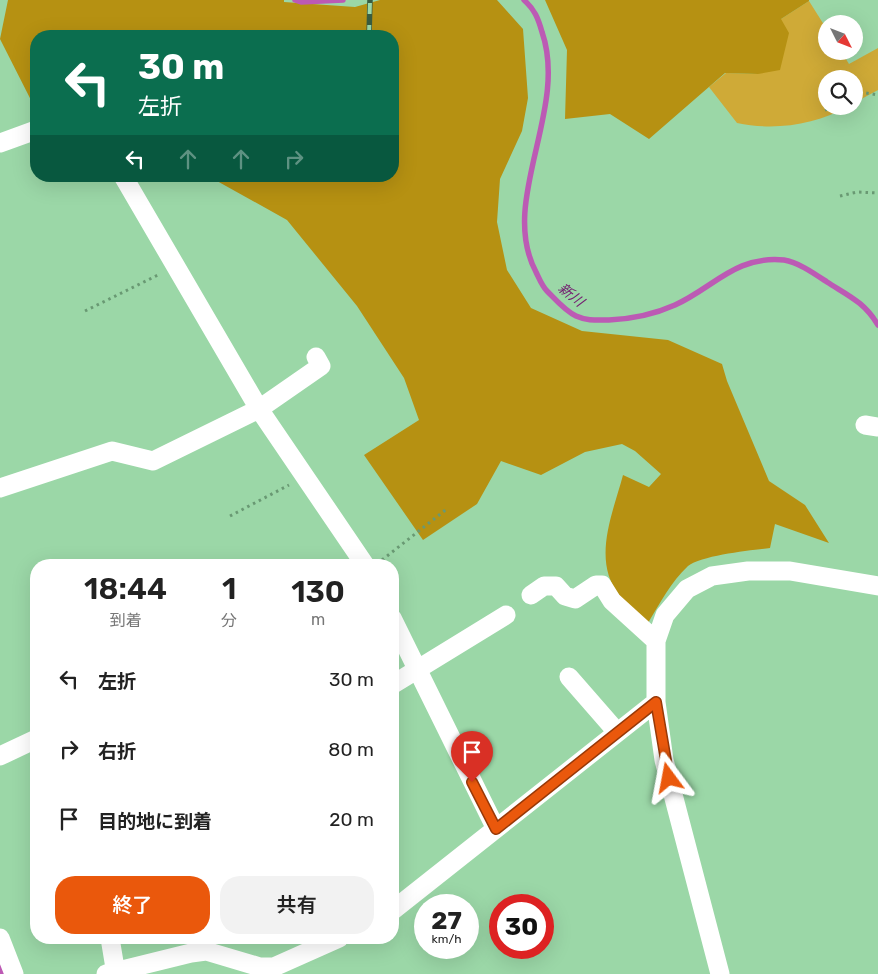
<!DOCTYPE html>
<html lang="ja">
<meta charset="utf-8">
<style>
:root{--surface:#fff;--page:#f2f2f2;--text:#222;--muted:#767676;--accent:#ea580c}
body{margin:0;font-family:Rubik,"Noto Sans JP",sans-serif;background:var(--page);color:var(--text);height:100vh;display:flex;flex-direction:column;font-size:19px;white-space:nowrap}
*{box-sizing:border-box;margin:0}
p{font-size:16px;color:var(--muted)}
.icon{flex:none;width:28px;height:28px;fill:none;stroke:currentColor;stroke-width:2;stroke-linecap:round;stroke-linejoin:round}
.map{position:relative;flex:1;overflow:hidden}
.side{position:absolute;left:30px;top:559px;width:369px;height:385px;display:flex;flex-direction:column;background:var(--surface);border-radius:20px;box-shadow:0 5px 20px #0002}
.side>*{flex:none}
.top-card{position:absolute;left:30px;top:30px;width:369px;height:152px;border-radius:20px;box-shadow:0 5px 20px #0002;background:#0b6e4f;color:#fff;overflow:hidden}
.needle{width:32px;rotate:132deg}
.fabs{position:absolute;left:818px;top:15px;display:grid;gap:10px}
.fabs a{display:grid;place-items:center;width:45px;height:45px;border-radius:50%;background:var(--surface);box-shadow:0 5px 20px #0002;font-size:25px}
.speed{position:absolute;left:414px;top:894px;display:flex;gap:10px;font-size:25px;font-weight:700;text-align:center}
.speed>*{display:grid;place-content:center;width:65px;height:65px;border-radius:50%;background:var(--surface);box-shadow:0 5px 20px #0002;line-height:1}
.speed small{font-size:12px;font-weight:400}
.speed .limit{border:8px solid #d22;background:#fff;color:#111}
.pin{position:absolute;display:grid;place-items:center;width:42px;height:42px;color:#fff;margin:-51px -21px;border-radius:50% 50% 50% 0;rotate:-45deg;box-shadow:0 0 5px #0007}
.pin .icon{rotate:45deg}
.me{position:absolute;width:55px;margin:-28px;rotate:347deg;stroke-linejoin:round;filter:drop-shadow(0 0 4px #0008)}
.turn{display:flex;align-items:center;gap:18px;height:105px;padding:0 25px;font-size:22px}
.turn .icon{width:65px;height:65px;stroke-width:2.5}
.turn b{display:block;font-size:35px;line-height:42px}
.lanes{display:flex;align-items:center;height:48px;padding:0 25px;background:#0003;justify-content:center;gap:25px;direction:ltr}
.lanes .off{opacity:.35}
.eta{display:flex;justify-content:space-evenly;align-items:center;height:85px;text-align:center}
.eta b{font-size:30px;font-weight:600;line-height:35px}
.button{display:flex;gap:10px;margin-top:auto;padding:10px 25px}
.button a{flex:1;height:58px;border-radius:20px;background:var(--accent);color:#fff;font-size:20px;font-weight:600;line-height:58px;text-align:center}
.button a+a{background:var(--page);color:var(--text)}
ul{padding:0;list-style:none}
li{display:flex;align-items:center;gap:15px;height:70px;padding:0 25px}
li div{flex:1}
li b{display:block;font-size:19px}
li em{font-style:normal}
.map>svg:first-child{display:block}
</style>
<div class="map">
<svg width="878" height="974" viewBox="0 0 878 974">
<rect width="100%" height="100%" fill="#9bd7a7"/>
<path fill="#cfaa37" d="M809,1L826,28V51H841L849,64L878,48V90L854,103V79H826V106H848C816,125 774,131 737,123L709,87L726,73L758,74L781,19Z"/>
<path fill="#b69112" d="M8,0H284V2L355,7L380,0H497L523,29L528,98L522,131L500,179L497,222L507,270L531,308L582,331L668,340L722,364L727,381L769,481L805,505L829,543L775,524L770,548C752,550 702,555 688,566C671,582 660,603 648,623C639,614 628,606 620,596C591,561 613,513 623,475L649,487L661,474L635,451L622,444L585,452L541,475L501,461L477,504L423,540L364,455L419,420L404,378L357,306L287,220L208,176H392V36H36V110L0,39Z
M545,0H809V1L781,19L789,33L780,70L758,74L725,73L649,139L610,114L565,119L567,50Z"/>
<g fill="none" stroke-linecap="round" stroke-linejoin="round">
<path stroke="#bc5ab4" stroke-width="5.5" d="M295,0L301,2L343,0
M524,0C535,10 538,18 542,32C569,110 498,201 536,272C539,278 542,286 547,291C555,299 565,311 576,316C587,321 597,320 609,320C630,319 655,314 675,305C713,288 736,255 784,260C798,262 815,274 827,282C849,296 864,302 878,325
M0,967L3,974"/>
<path stroke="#699973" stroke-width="3" stroke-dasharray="2.5 4" stroke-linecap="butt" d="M854,95L860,92L878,95
M825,110L835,106
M840,196L857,192L878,193
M85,311L160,274
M230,516L289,485
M382,560L448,508"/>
<path stroke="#fff" stroke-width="19" d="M0,143L36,130
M123,176L259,409L365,565
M865,425L878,427
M0,488L112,451L153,461L259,409L321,366L316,357
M531,595L544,586H556L565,596L575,599L596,585H602L612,601L656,641
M392,618L496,829
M569,677L617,732
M392,685L506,615
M0,756L36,739
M392,911L656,702
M0,938L14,974
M110,938L116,974
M106,974L191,953L206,951L260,967H274L339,938
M720,974L664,760L656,702V641L665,615L687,589L712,576L748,571H790L878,586"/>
<g stroke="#395d41" stroke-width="5.5">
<path id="rail" d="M369,36L370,0"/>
</g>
<use href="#rail" stroke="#9bd7a7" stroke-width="4" stroke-dasharray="11" stroke-linecap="butt"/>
</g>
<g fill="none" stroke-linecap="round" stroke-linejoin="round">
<g stroke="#983908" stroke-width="12">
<path id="route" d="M472,782L496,829L656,702L669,778"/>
</g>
<use href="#route" stroke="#ea580c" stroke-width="9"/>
</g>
<g text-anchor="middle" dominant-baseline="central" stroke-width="5" stroke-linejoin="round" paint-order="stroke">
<g font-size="14" font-style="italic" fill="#72186e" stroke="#9bd7a7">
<text transform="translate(571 295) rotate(39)">新川</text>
</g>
</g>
</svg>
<div class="fabs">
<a><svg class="needle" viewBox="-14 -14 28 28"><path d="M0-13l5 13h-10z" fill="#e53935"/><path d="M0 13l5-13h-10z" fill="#767676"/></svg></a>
<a><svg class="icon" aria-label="search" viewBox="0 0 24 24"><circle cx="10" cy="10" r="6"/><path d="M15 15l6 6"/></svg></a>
</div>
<div class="speed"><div>27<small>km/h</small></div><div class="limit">30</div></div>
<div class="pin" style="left:472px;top:782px;background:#d93025"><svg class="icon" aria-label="arrive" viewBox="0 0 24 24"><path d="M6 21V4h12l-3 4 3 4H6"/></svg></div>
<svg class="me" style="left:669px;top:778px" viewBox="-20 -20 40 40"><path d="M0-17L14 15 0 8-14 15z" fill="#ea580c" stroke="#fff" stroke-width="4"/></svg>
<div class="top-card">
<div class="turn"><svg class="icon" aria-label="left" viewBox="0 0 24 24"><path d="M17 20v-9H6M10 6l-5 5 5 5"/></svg><div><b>30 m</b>左折</div></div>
<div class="lanes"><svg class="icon" aria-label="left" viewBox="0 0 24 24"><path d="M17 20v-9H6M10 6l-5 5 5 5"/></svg><svg class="icon off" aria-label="ahead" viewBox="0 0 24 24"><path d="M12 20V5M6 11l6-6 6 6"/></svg><svg class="icon off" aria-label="ahead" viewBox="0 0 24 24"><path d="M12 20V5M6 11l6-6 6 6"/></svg><svg class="icon off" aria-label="right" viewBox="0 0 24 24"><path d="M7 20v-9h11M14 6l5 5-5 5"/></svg></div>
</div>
<section class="side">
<div class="eta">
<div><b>18:44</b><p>到着</p></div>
<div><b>1</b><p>分</p></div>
<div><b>130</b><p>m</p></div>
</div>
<ul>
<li><svg class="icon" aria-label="left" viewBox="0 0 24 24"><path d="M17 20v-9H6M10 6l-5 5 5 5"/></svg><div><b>左折</b></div><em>30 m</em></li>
<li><svg class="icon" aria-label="right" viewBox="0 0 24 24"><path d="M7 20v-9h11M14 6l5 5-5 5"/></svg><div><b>右折</b></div><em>80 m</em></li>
<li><svg class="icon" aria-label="arrive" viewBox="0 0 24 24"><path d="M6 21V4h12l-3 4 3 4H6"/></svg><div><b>目的地に到着</b></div><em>20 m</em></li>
</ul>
<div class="button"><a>終了</a><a>共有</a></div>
</section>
</div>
